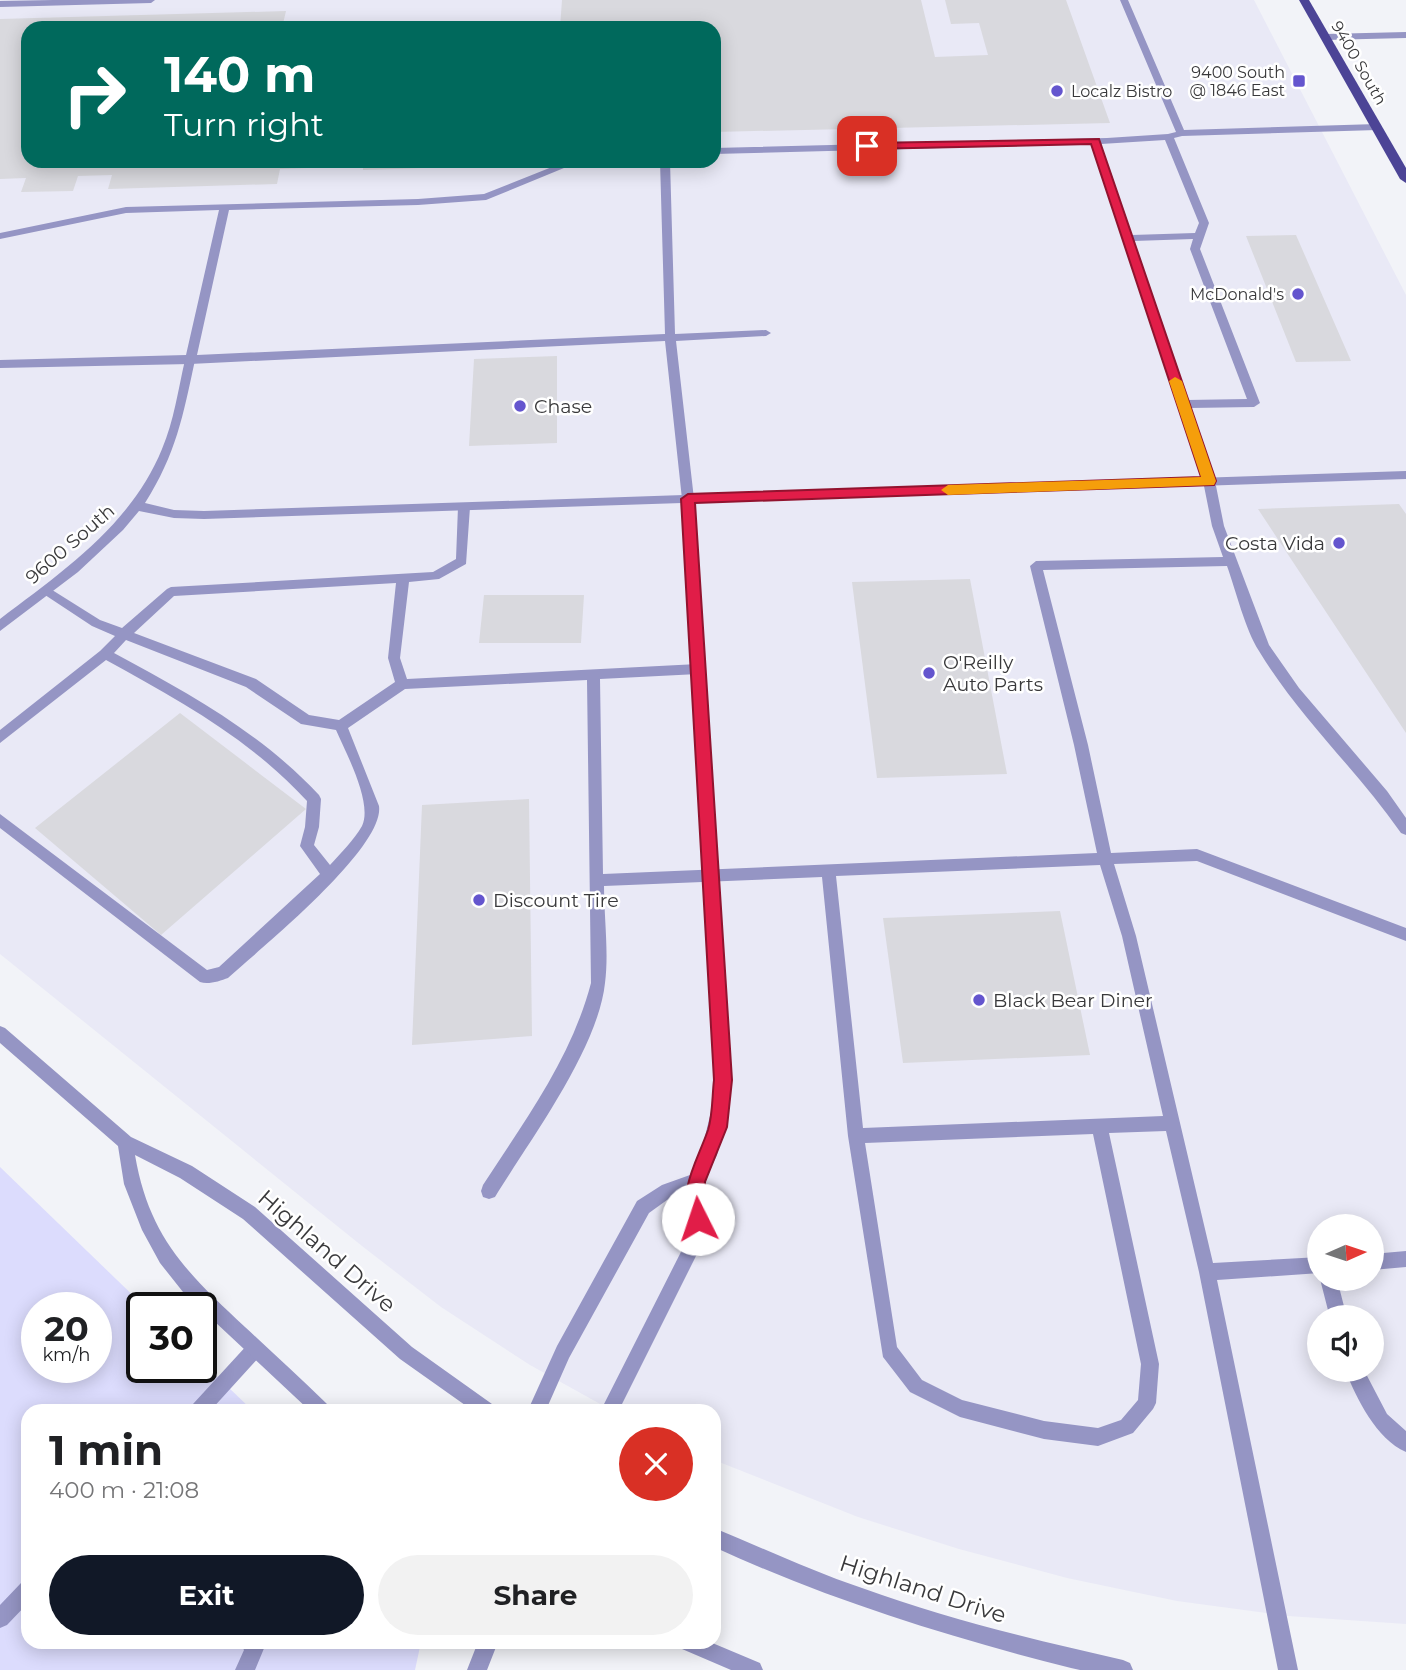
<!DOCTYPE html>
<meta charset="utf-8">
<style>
:root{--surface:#fff;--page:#f2f2f2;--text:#202124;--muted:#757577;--accent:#111827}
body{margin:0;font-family:Montserrat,sans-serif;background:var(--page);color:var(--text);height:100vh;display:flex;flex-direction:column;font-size:26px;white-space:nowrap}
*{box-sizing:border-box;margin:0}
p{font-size:23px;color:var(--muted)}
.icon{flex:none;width:38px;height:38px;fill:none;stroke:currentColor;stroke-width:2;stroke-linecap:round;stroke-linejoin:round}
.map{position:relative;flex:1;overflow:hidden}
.drawer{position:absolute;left:21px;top:1404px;width:700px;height:245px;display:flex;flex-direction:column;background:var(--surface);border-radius:21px;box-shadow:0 4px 18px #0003}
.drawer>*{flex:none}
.banner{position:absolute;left:21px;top:21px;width:700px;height:147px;border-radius:21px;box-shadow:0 4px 18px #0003;background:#00695c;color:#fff;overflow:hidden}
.needle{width:46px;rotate:87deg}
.fabs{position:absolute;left:1307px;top:1214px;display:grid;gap:14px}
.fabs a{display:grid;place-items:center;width:77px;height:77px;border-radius:50%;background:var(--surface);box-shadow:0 4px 18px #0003;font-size:35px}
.speed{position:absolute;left:21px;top:1292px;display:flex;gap:14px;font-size:35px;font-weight:700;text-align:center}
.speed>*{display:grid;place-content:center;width:91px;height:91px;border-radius:50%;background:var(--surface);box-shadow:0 4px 18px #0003;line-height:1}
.speed small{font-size:18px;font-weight:400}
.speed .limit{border:4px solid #111;border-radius:10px;background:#fff;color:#111}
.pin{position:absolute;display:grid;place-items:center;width:60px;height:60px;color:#fff;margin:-30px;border-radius:14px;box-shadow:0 4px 10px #0006}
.me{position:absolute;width:77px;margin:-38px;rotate:356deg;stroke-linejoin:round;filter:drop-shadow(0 0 5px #0008)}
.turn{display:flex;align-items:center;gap:24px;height:147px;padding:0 28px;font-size:32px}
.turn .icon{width:91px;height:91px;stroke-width:2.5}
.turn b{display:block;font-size:49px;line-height:60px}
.round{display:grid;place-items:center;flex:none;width:74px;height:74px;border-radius:37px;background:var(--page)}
.headline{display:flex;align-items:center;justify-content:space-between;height:119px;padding:0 28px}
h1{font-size:42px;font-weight:700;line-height:52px}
.primary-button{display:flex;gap:14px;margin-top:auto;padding:14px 28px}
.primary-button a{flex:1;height:80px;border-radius:42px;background:var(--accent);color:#fff;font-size:28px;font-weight:700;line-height:80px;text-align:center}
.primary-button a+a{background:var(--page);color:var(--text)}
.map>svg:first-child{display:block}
</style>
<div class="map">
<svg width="1406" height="1670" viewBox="0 0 1406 1670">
<rect width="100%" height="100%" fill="#f2f3f8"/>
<path fill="#e9e9f6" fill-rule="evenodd" d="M0,0H1254L1406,295V1624L1288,1616L1177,1601L1067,1578L959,1549L858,1517L714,1460V1410H611L530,1365L441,1307L362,1246L0,954ZM28,28H714V161H28ZM1320,1227H1372V1279H1320ZM1320,1318H1372V1370H1320Z"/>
<path fill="#dcdcfd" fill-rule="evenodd" d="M0,1167L145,1307H142V1367H201V1361L252,1410H28V1642H421L415,1670H0ZM37,1307H96V1367H37Z"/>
<path fill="#d9d9de" d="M562,0H921L935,57L988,55L979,23L951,24L945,0H1066L1110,123L714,132V28H560Z
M286,11L282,28H28V161H484V166L363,170V166L280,169L277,184L108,189L112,175L78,176L73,191L21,192L26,178L0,179V19Z
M1296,235L1351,361L1296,362L1246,236Z
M557,356V443L469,446L474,359Z
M1399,504L1406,514V733L1258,509Z
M970,579L1007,774L877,778L852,582Z
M484,595H584L581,643H479Z
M180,713L306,809L161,935L35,828Z
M529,799L532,1036L412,1045L422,805Z
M1060,911L1090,1055L903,1063L883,918Z"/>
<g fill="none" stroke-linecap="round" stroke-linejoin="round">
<path fill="#9595c4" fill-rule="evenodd" d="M53,0H155L151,3L0,7V1Z
M1120,0H1128L1184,130L1377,124L1382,127L1377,130L1182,136L1174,138L1209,223L1200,249L1260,403L1254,407L1190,408L1215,481L1224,526L1269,645L1299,688L1387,791L1406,818V835L1401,833C1357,770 1299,717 1259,651C1245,629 1236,591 1227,566L1043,570L1088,745L1111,853L1197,849L1406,928V941L1197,861L1114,864L1136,936L1213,1263L1320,1257V1273L1217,1280L1298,1670H1278L1199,1272L1166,1131L1109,1133L1159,1364L1156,1403L1153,1409L1133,1433L1098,1446L1044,1439L960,1417L910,1392L883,1357L848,1136L822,877L604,886C604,917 609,953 605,983C598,1049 530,1140 495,1197L489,1199L483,1197L481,1191L483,1185C525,1120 571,1059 591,983L587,680L405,689L348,728L379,806C385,848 260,949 228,978C220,981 208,985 200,982L0,828V814L207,970L219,967L320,874L300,846L305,827L307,801C250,739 179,700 106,660L0,743V730L100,651L115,636L92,626L39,591L45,586L49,588L100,620L122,628L167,589L171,587L433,572L456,559L458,507L464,503L470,507L466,564L439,579L409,582L400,658L407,679L698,664L704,669L698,674L600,679L603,874L1097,853L1074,745L1030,566L1036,561L1223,557L1212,526L1203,481L1091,144L714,154V148L1107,138L1168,134L1176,132ZM1165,140L1199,223L1195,233L1132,235L1101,144ZM1193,239L1190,249L1247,399L1187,400L1134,241ZM396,583L388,658L395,682L339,720L309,715L256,679L134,633L174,596ZM126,640L246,687L301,724L336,730C346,753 373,803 362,826C354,840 341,853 330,865L314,845L319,827L321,799L319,795C260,732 188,693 114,653ZM1100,865L1122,936L1163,1116L863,1128L836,876ZM1093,1134L1141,1364L1138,1400L1121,1420L1098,1428L1044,1421L962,1400L922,1380L897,1347L865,1143Z
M567,161H581L486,200L418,205L229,210L197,355L665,334L660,161H670L675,334L766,330L771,333L766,336L676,341L694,499L692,502H684L682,499L665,341L190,364L0,368V360L186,355L219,210L126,213L0,239V233L126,207L418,199L484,194Z
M1406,1251V1267L1372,1270V1254Z
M1320,1279H1337L1347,1318H1330Z
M255,1340L261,1343L264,1349L261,1355L211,1410H190L193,1404L249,1343Z
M1345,1370H1364L1387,1414L1406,1431V1452C1376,1439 1357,1399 1345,1370Z
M28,1581V1603L7,1625L0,1628V1605L21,1583Z
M239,1642H263L265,1646L255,1670H235L244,1650Z"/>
<path fill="#9595c4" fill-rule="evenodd" d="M1406,32V38L1326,40L1322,37L1326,34Z
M190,356L195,360C183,416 176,454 145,503L174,510L204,511L1406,471V479L694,503L731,1095L717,1155L703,1183L706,1219L700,1248L619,1410H601L684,1246L690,1219L688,1192L667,1200L649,1213L569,1358L546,1410H528L557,1346L637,1201L662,1185L690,1175L701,1153L715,1095L682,503L204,519L174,518L139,511L123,530L78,572L0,631V619C63,571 131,525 162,449C174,421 178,390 185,360Z
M478,1642H498L487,1670H467Z"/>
<path fill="#9595c4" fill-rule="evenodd" d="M0,1026L5,1028L131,1137L192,1166L255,1207L412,1347L492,1404L495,1410H472L400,1359L243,1219L180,1178L135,1155C149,1237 187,1273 245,1327C272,1352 300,1378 327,1404L330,1410H309L183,1292L160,1263L142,1230L124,1184L118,1146L0,1043Z
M714,1528C763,1548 811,1571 862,1588C947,1619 1035,1640 1123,1660L1130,1663L1133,1670H1080L1071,1668C948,1637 829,1600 714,1547Z
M679,1642H710L760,1663L763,1670H731L682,1649Z"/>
<path fill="#4c4496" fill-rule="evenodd" d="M1299,0H1309L1406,168V183L1400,179Z"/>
</g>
<path fill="#e11d48" stroke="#92132f" stroke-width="2" d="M1099,139L1216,481L1214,485L695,503L732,1080L727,1127L705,1182L707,1219L705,1225L698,1228L691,1225C677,1190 697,1162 708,1130C713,1114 712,1096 714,1080L681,499L688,494L1201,477L1091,144L867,149L862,146L867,143Z"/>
<path fill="#f59e0b" d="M1175,377L1182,381L1216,481L1214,485L948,495L941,490L948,485L1201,477L1169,381Z"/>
<g fill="#6455ce" stroke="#fff" stroke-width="2.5">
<rect x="1292" y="74" width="14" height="14" rx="3.5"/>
<circle cx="1057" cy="91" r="7"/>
<circle cx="1298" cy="294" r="7"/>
<circle cx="520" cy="406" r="7"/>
<circle cx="1339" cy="543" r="7"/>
<circle cx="929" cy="673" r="7"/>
<circle cx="479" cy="900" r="7"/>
<circle cx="979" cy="1000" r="7"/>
</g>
<g text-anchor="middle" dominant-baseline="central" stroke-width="5" stroke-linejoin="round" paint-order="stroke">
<g font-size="16" fill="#39393b" stroke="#fff">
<text transform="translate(1359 63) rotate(60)">9400 South</text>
</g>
<g font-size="16" fill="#39393b" stroke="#fff" text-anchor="end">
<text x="1285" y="72">9400 South<tspan x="1285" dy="18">@ 1846 East</tspan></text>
<text x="1071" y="91" text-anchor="start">Localz Bistro</text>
<text x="1284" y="294">McDonald's</text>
</g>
<g font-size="19" fill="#39393b" stroke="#fff" text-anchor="start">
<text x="534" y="406">Chase</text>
<text x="1325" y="543" text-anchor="end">Costa Vida</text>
<text x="943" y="662">O'Reilly<tspan x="943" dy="22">Auto Parts</tspan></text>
<text x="493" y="900">Discount Tire</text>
<text x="993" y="1000">Black Bear Diner</text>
</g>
<g font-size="19" fill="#39393b" stroke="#fff">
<text transform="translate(70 544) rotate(-41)">9600 South</text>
</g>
<g font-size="23" fill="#39393b" stroke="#fff">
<text transform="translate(327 1251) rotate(41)">Highland Drive</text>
<text transform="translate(923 1589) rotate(18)">Highland Drive</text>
</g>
</g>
</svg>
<div class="fabs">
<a><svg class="needle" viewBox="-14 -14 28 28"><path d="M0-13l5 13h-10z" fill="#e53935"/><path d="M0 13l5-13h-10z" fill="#757577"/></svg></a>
<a><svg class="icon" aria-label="sound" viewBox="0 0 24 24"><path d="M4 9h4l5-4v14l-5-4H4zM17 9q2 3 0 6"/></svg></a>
</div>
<div class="speed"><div>20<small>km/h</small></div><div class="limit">30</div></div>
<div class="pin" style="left:867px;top:146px;background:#d93025"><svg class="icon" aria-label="arrive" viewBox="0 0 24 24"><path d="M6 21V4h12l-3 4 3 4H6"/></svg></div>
<svg class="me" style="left:698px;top:1219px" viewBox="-20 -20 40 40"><circle r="19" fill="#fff"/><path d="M0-13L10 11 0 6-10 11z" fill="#e11d48"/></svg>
<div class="banner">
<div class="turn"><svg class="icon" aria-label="right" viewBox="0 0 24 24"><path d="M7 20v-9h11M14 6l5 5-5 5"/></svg><div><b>140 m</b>Turn right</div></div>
</div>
<section class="drawer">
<div class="headline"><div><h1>1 min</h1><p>400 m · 21:08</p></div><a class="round" style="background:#d93025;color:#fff"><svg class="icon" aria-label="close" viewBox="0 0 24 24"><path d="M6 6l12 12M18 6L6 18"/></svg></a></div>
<div class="primary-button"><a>Exit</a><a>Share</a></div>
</section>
</div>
